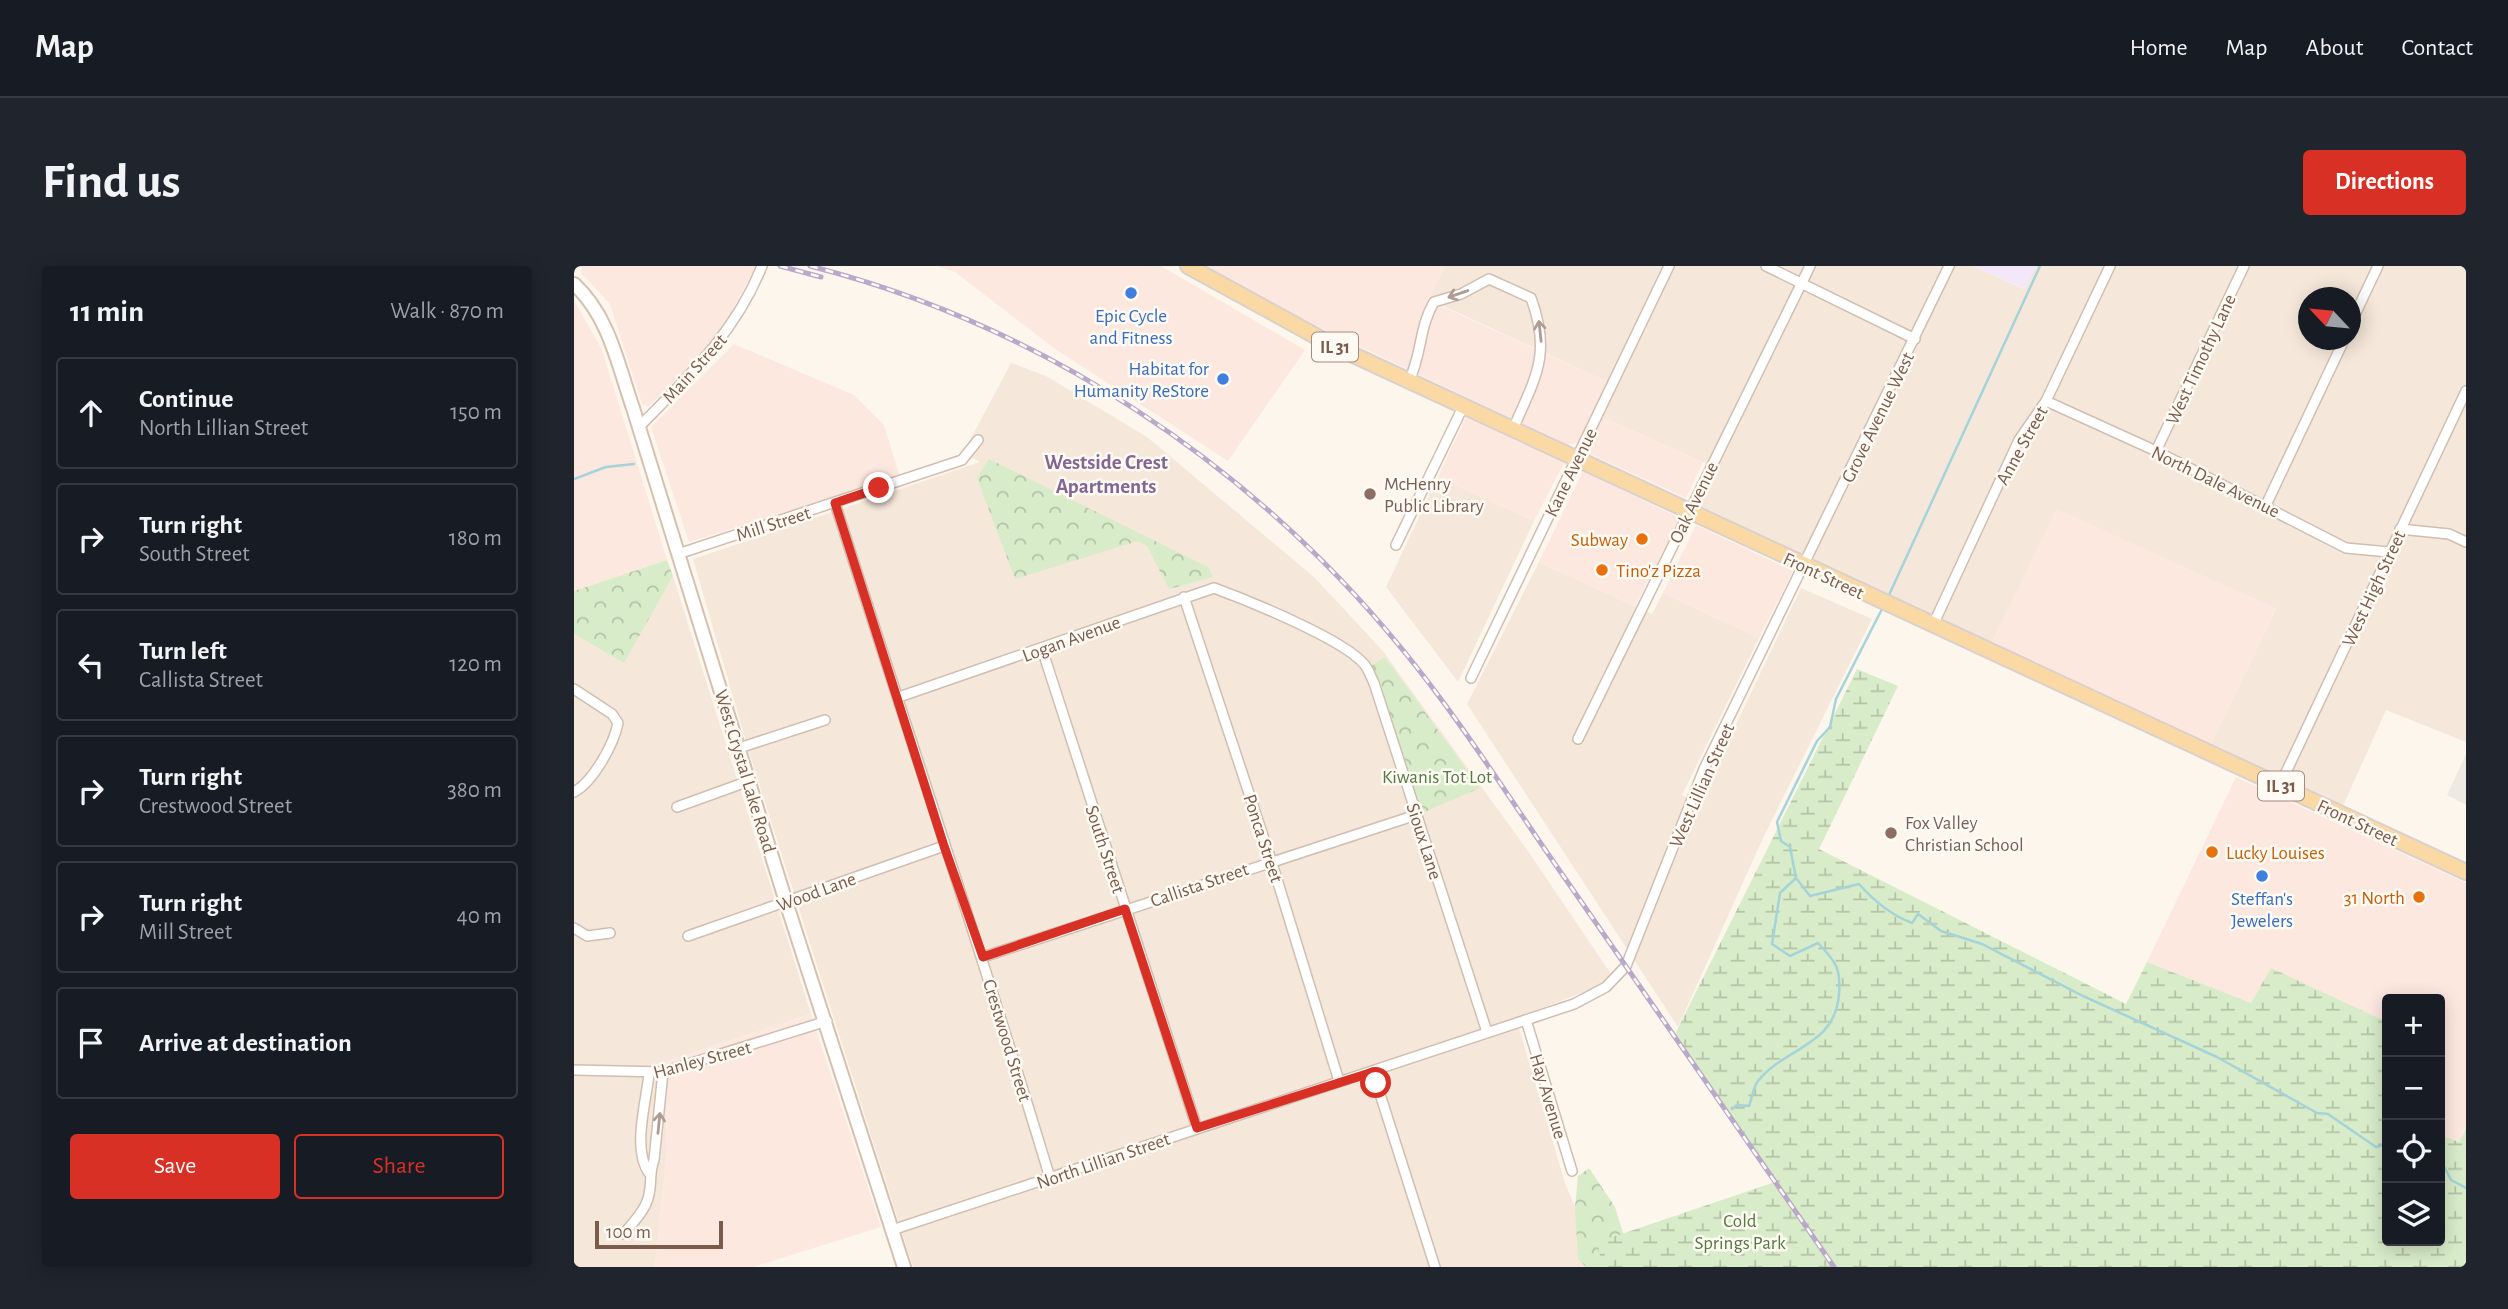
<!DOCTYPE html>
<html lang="en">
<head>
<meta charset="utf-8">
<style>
  :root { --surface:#171b24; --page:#20242c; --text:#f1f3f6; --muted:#9ea1a6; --line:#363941; --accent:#d93025 }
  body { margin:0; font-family:"Alegreya Sans",sans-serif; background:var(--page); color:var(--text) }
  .controls { position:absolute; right:21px; bottom:21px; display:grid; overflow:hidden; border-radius:7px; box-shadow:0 4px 18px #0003 }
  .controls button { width:63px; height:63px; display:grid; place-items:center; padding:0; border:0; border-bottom:2px solid var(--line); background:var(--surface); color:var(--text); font:35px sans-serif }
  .compass { position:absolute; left:1724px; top:21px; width:63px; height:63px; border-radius:50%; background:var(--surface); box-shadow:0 4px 18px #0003; rotate:296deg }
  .scale { position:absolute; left:21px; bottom:18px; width:128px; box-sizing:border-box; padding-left:7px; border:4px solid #7a5c4d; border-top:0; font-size:19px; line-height:24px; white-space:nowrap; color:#7a5c4d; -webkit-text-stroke:5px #fffaf3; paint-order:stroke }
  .stop { position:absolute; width:21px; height:21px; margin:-16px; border:5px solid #d93025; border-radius:50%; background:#fff }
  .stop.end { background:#d93025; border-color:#fff; box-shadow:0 2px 7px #0008 }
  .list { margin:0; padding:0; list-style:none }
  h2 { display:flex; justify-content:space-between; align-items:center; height:91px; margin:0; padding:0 28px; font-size:30px }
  h2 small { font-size:23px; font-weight:400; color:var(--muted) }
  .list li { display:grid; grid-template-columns:46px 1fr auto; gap:21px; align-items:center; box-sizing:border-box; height:112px; margin:0 14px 14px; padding:0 14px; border:2px solid var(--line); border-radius:7px }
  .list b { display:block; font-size:26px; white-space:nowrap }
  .list p { margin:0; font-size:23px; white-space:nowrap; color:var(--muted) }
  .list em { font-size:23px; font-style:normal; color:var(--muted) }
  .actions { display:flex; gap:14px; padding:21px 28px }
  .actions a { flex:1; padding:16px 0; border:2px solid var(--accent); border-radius:7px; text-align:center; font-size:24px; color:var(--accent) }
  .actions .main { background:var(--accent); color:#fff }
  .icon { flex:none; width:38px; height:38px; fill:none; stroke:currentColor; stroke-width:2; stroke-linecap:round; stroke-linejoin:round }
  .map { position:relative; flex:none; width:1892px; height:1001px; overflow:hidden; border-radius:7px }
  header { display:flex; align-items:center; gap:42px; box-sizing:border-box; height:98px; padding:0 35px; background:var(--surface); border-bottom:2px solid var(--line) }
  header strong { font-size:33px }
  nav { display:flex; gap:38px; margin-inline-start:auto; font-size:24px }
  .intro { display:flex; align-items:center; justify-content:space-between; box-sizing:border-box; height:168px; padding:0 42px }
  h1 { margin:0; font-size:49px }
  .button { padding:18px 32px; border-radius:7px; background:var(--accent); color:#fff; font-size:24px; font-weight:700 }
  main { display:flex; gap:42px; padding:0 42px }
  aside { flex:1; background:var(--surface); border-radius:7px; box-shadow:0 4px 18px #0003 }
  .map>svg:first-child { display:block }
  .residential { fill:#f5e8da; fill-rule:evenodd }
  .commercial { fill:#fde8e0 }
  .industrial { fill:#efe9e4 }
  .education { fill:#f3e8fa }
  .forest { fill:url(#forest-crowns) }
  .wetland { fill:url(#wetland-marsh) }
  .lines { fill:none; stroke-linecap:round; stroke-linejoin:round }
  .stream { stroke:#a5d3da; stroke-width:2.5 }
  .street-casing { stroke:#d1beb0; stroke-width:12 }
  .secondary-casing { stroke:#d6c0b0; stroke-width:16 }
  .primary-casing { stroke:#dad1cd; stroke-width:18 }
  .street { stroke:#fff; stroke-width:9 }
  .secondary { stroke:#fff; stroke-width:12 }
  .primary { stroke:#fbd9a5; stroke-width:14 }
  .rail-casing { stroke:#b9a8c9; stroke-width:5 }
  .rail { stroke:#fffaf3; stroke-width:2.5; stroke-dasharray:8; stroke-linecap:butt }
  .oneway { stroke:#af9d94 }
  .route { stroke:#d93025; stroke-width:9 }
  .shop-dot { fill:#3f7fe0; stroke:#fffaf3; stroke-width:2.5 }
  .education-dot { fill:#8d6e63; stroke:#fffaf3; stroke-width:2.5 }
  .food-dot { fill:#e8710a; stroke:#fffaf3; stroke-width:2.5 }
  .labels { text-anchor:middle; stroke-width:5; stroke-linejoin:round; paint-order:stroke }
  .shield { fill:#fffaf3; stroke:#a28b7f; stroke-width:2 }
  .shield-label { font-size:18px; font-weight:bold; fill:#7a5c4d }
  .shop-label { font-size:19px; fill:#366cbe; stroke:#fffaf3 }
  .street-label { font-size:19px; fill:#7a5c4d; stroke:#fffaf3 }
  .education-label { font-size:19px; fill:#785e54; stroke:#fffaf3; text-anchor:start }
  .food-label { font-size:19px; fill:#c56008; stroke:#fffaf3; text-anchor:end }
  .park-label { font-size:19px; fill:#537a41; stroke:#fffaf3 }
  .neighbourhood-label { font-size:21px; font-weight:bold; fill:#846695; stroke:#fffaf3 }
</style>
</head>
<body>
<header>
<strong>Map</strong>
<nav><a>Home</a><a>Map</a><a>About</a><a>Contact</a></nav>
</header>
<div class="intro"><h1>Find us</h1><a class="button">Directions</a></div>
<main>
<aside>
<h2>11 min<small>Walk · 870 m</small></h2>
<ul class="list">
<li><svg class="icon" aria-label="ahead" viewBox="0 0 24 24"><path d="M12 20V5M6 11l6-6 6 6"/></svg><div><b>Continue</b><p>North Lillian Street</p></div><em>150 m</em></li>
<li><svg class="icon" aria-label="right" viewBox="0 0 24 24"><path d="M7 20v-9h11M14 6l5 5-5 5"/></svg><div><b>Turn right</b><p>South Street</p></div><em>180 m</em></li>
<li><svg class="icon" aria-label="left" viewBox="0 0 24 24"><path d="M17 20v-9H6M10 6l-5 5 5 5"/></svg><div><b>Turn left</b><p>Callista Street</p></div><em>120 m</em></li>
<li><svg class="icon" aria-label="right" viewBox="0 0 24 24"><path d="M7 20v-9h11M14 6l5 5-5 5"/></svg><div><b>Turn right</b><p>Crestwood Street</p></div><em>380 m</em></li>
<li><svg class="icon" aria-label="right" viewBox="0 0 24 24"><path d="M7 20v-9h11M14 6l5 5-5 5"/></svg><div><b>Turn right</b><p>Mill Street</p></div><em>40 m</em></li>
<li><svg class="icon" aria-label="arrive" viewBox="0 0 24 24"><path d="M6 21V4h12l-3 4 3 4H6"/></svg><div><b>Arrive at destination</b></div></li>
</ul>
<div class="actions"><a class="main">Save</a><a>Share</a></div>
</aside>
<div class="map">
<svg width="1892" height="1001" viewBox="0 0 1892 1001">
  <defs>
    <pattern id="forest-crowns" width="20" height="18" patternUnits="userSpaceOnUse" patternTransform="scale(1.75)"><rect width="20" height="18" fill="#d8ecc9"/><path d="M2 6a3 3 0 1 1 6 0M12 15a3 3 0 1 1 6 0" fill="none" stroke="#b4c2a5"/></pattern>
    <pattern id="wetland-marsh" width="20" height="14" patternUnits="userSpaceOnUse" patternTransform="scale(1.75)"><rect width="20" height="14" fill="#d8ecc9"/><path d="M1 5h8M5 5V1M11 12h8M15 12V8" fill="none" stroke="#b4c2a5"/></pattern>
  </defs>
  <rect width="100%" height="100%" fill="#fdf6ec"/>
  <g class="residential">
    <path d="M 871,0 L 1088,0 L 1034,116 L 854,33 Z"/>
    <path d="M 1100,0 L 1399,0 L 1450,23 L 1462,0 L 1892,0 L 1892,476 L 1812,444 L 1769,540 L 1636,480 L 1702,343 L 1483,244 L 1417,378 L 1128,243 L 1127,230 L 1140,201 L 1028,151 ZM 1734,32 L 1776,32 L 1776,74 L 1734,74 Z"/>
    <path d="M 437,97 L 472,110 L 573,171 L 740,311 L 808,384 L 954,585 L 1037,708 L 1028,719 L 942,752 L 991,917 L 1026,1001 L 339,1001 L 175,486 L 119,293 L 406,196 L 389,187 Z"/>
    <path d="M 864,211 L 960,255 L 884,416 L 812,321 Z"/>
    <path d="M 965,296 L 1078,348 L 1089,327 L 1185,372 L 1108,529 L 1124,538 L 1227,322 L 1298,353 L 1189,572 L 1104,761 L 893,438 Z"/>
    <path d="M 99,310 L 237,748 L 91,796 L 93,885 L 81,1001 L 0,1001 L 0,368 L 50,396 Z"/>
  </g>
  <g class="commercial">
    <path d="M 7,0 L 182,0 L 143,73 L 74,141 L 68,138 L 36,38 L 8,8 Z"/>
    <path d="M 363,0 L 587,0 L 731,84 L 654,195 L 481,83 L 381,6 Z"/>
    <path d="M 634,0 L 871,0 L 854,34 L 1034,116 L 1005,176 L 994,179 L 696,38 Z"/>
    <path d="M 0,34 L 28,84 L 93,294 L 0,325 Z"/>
    <path d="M 160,78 L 280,129 L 310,159 L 326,211 L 115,276 L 77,161 Z"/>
    <path d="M 892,151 L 990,197 L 960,255 L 864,211 Z"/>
    <path d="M 1028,151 L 1129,196 L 1112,232 L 1016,188 L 1017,175 Z"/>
    <path d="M 1009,205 L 1106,252 L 1061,340 L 965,296 Z"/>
    <path d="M 1483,243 L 1702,343 L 1637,478 L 1418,376 Z"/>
    <path d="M 1122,259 L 1219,305 L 1185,372 L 1089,327 Z"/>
    <path d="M 1662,511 L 1892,617 L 1892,863 L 1885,876 L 1866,869 L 1866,733 L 1813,733 L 1813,756 L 1697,703 L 1677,737 L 1573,696 Z"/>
    <path d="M 237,748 L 307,961 L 179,1001 L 81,1001 L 93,885 L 91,796 Z"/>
  </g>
  <path class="industrial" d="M 1892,488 L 1892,539 L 1873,529 Z"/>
  <path class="education" d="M 1399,0 L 1462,0 L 1451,23 Z"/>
  <g class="forest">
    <path d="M 415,193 L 634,301 L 639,311 L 595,323 L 573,280 L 564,275 L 441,313 L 403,212 Z"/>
    <path d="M 93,294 L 99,310 L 50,397 L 0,368 L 0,325 Z"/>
    <path d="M 811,391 L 906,522 L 846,548 L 797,400 Z"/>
    <path d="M 1015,902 L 1041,941 L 1049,967 L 1237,1001 L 1012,1001 L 1004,993 L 1001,942 L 1004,910 Z"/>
  </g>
  <path class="wetland" d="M 1283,403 L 1324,420 L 1245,583 L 1552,738 L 1573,696 L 1677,737 L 1697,702 L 1813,756 L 1813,975 L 1866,975 L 1866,869 L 1885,876 L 1892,863 L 1892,1001 L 1031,1001 L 1021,977 L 1201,916 L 1100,770 Z"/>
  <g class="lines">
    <g class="stream">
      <path d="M 0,213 L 32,201 L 60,198"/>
      <path d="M 1315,329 L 1466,0"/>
      <path d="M 1222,612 L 1236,630 L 1285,618 C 1300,635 1317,649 1338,657 L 1344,648 L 1367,665 L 1408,678 L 1509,730 L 1643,791 L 1743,847 L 1754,848 L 1802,881 L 1813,878"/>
      <path d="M 1158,843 L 1163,839 L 1175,840 C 1178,833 1179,821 1184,815 C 1212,780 1261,781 1265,728 C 1267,702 1262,696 1244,677 L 1216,690 L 1198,678 L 1206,627 L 1222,612 L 1216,581 L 1207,575 L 1203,556 L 1243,475 L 1256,461 L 1262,433 L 1308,343"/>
      <path d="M 1866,903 L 1871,902 L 1877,914 L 1892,922"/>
    </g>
    <defs>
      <g id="street">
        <path d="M 1192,0 L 1341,73"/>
        <path d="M 1776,59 L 1804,0"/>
        <path d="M 835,115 C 848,88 845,61 860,36 L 887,28 L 915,13 L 957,32 C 978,89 961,112 939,163"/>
        <path d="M 1472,135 L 1582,185 L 1772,282 L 1815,286"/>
        <path d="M 65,161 C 114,111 162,66 188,0"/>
        <path d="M 1582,185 L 1670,0"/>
        <path d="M 261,237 C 332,462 408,686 476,912"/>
        <path d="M 1692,239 L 1770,74"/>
        <path d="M 1826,263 L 1875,268 L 1892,276"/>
        <path d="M 822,279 L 889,141"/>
        <path d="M 104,288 L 388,194 L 404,174"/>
        <path d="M 610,331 L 697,594 L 765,815"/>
        <path d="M 1359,359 L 1445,174 L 1472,135 L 1536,0"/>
        <path d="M 468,383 L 623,862"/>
        <path d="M 897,412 L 1095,0"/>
        <path d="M 0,423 L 38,448 L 44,457 C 40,478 19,516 0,526"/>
        <path d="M 325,431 L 640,322 C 673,334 769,373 790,398 C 794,402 797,411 800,417 L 913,766"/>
        <path d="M 1004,473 L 1236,0"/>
        <path d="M 165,482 L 251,454"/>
        <path d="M 1706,519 L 1892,125"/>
        <path d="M 103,541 L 175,515"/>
        <path d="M 0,662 L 13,670 L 36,667"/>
        <path d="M 114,670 L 370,580"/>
        <path d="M 409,691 L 842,549"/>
        <path d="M 952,754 L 998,905"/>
        <path d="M 0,804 L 89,806 L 253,755"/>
        <path d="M 799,806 L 861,1001"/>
        <path d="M 75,907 C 58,883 72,837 75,808"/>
        <path d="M 318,964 L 1000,738 L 1032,721 L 1052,700 L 1130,503 L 1375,0"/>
        <path d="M 50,968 C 59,956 73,943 75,928 C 78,915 75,907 80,894 L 89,806"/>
      </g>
      <path id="secondary" d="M 0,18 C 35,50 44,99 59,142 L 212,636 L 330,1001"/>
      <path id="primary" d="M 614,0 L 758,79 L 1892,606"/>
    </defs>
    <use href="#street" class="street-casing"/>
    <use href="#secondary" class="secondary-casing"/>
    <use href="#primary" class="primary-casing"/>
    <use href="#street" class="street"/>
    <use href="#secondary" class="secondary"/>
    <use href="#primary" class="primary"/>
    <defs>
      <g id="rail">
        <path d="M 206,0 L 247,11"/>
        <path d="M 236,0 C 468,59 677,198 828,383 C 889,457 940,540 995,618 C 1083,745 1171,873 1260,1001"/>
      </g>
    </defs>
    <use href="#rail" class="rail-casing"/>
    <use href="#rail" class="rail"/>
  </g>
  <defs><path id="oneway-shaft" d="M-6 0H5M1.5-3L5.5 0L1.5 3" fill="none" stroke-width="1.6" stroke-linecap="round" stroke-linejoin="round" transform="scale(1.75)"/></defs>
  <g class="oneway">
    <use href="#oneway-shaft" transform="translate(884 28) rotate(161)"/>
    <use href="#oneway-shaft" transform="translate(966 65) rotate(-96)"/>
    <use href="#oneway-shaft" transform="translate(85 857) rotate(-84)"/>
  </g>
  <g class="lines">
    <path class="route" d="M 305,222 L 261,237 L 370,580 L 409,691 L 551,643 L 623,862 L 799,806 L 802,817"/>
  </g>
  <g class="shop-dot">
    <circle cx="557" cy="27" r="7"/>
    <circle cx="649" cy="113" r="7"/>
    <circle cx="1688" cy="610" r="7"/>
  </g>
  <g class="education-dot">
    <circle cx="796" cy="228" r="7"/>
    <circle cx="1317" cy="567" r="7"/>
  </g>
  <g class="food-dot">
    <circle cx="1068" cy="273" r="7"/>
    <circle cx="1028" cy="304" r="7"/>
    <circle cx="1638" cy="586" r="7"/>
    <circle cx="1845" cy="631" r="7"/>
  </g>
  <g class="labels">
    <g class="shield">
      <rect x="738" y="66.5" width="46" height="29" rx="5"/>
      <rect x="1684" y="505.5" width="46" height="29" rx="5"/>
    </g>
    <g class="shield-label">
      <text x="761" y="87">IL 31</text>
      <text x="1707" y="526">IL 31</text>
    </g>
    <g class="shop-label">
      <text x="557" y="56">Epic Cycle<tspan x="557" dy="22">and Fitness</tspan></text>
      <text x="635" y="109" text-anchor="end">Habitat for<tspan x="635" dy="22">Humanity ReStore</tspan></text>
      <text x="1688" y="639">Steffan's<tspan x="1688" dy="22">Jewelers</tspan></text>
    </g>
    <g class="street-label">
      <text transform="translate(1626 93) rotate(-65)" y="7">West Timothy Lane</text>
      <text transform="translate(120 102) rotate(-48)" y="7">Main Street</text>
      <text transform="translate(1303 151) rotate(-64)" y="7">Grove Avenue West</text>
      <text transform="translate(1447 179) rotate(-61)" y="7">Anne Street</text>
      <text transform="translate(996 206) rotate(-64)" y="7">Kane Avenue</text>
      <text transform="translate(1642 215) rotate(26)" y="7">North Dale Avenue</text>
      <text transform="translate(1119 236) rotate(-64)" y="7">Oak Avenue</text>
      <text transform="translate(199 257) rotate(-18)" y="7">Mill Street</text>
      <text transform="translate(1250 309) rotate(25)" y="7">Front Street</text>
      <text transform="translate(1799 322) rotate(-65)" y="7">West High Street</text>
      <text transform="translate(497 372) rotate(-20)" y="7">Logan Avenue</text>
      <text transform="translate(172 505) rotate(73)" y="7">West Crystal Lake Road</text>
      <text transform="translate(1127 519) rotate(-66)" y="7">West Lillian Street</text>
      <text transform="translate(1784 556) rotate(25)" y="7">Front Street</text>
      <text transform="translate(690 572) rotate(72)" y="7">Ponca Street</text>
      <text transform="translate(851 575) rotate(72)" y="7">Sioux Lane</text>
      <text transform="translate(532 583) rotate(72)" y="7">South Street</text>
      <text transform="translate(625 618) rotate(-19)" y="7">Callista Street</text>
      <text transform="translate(242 625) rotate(-20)" y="7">Wood Lane</text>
      <text transform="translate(434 774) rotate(73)" y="7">Crestwood Street</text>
      <text transform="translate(128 793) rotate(-15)" y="7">Hanley Street</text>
      <text transform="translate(975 830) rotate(73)" y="7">Hay Avenue</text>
      <text transform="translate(529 894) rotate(-19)" y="7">North Lillian Street</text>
    </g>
    <g class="education-label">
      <text x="810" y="224">McHenry<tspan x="810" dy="22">Public Library</tspan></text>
      <text x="1331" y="563">Fox Valley<tspan x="1331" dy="22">Christian School</tspan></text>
    </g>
    <g class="food-label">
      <text x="1054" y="280">Subway</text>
      <text x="1042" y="311" text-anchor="start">Tino'z Pizza</text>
      <text x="1652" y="593" text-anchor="start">Lucky Louises</text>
      <text x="1831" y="638">31 North</text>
    </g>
    <g class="park-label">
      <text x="863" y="517">Kiwanis Tot Lot</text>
      <text x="1166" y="961">Cold<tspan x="1166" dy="22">Springs Park</tspan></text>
    </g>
    <g class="neighbourhood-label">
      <text x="532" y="203">Westside Crest<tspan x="532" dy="24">Apartments</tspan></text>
    </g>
  </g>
</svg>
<div class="controls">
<button>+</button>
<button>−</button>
<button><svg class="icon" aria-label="locate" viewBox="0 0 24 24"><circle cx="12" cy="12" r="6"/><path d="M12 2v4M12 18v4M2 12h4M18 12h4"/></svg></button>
<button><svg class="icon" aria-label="layers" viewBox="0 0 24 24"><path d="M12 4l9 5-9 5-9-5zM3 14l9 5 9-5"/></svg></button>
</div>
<svg class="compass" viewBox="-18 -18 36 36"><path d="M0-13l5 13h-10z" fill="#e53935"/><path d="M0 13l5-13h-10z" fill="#9ea1a6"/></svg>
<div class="scale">100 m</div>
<div class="stop" style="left:802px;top:817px"></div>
<div class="stop end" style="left:305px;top:222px"></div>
</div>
</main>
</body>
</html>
